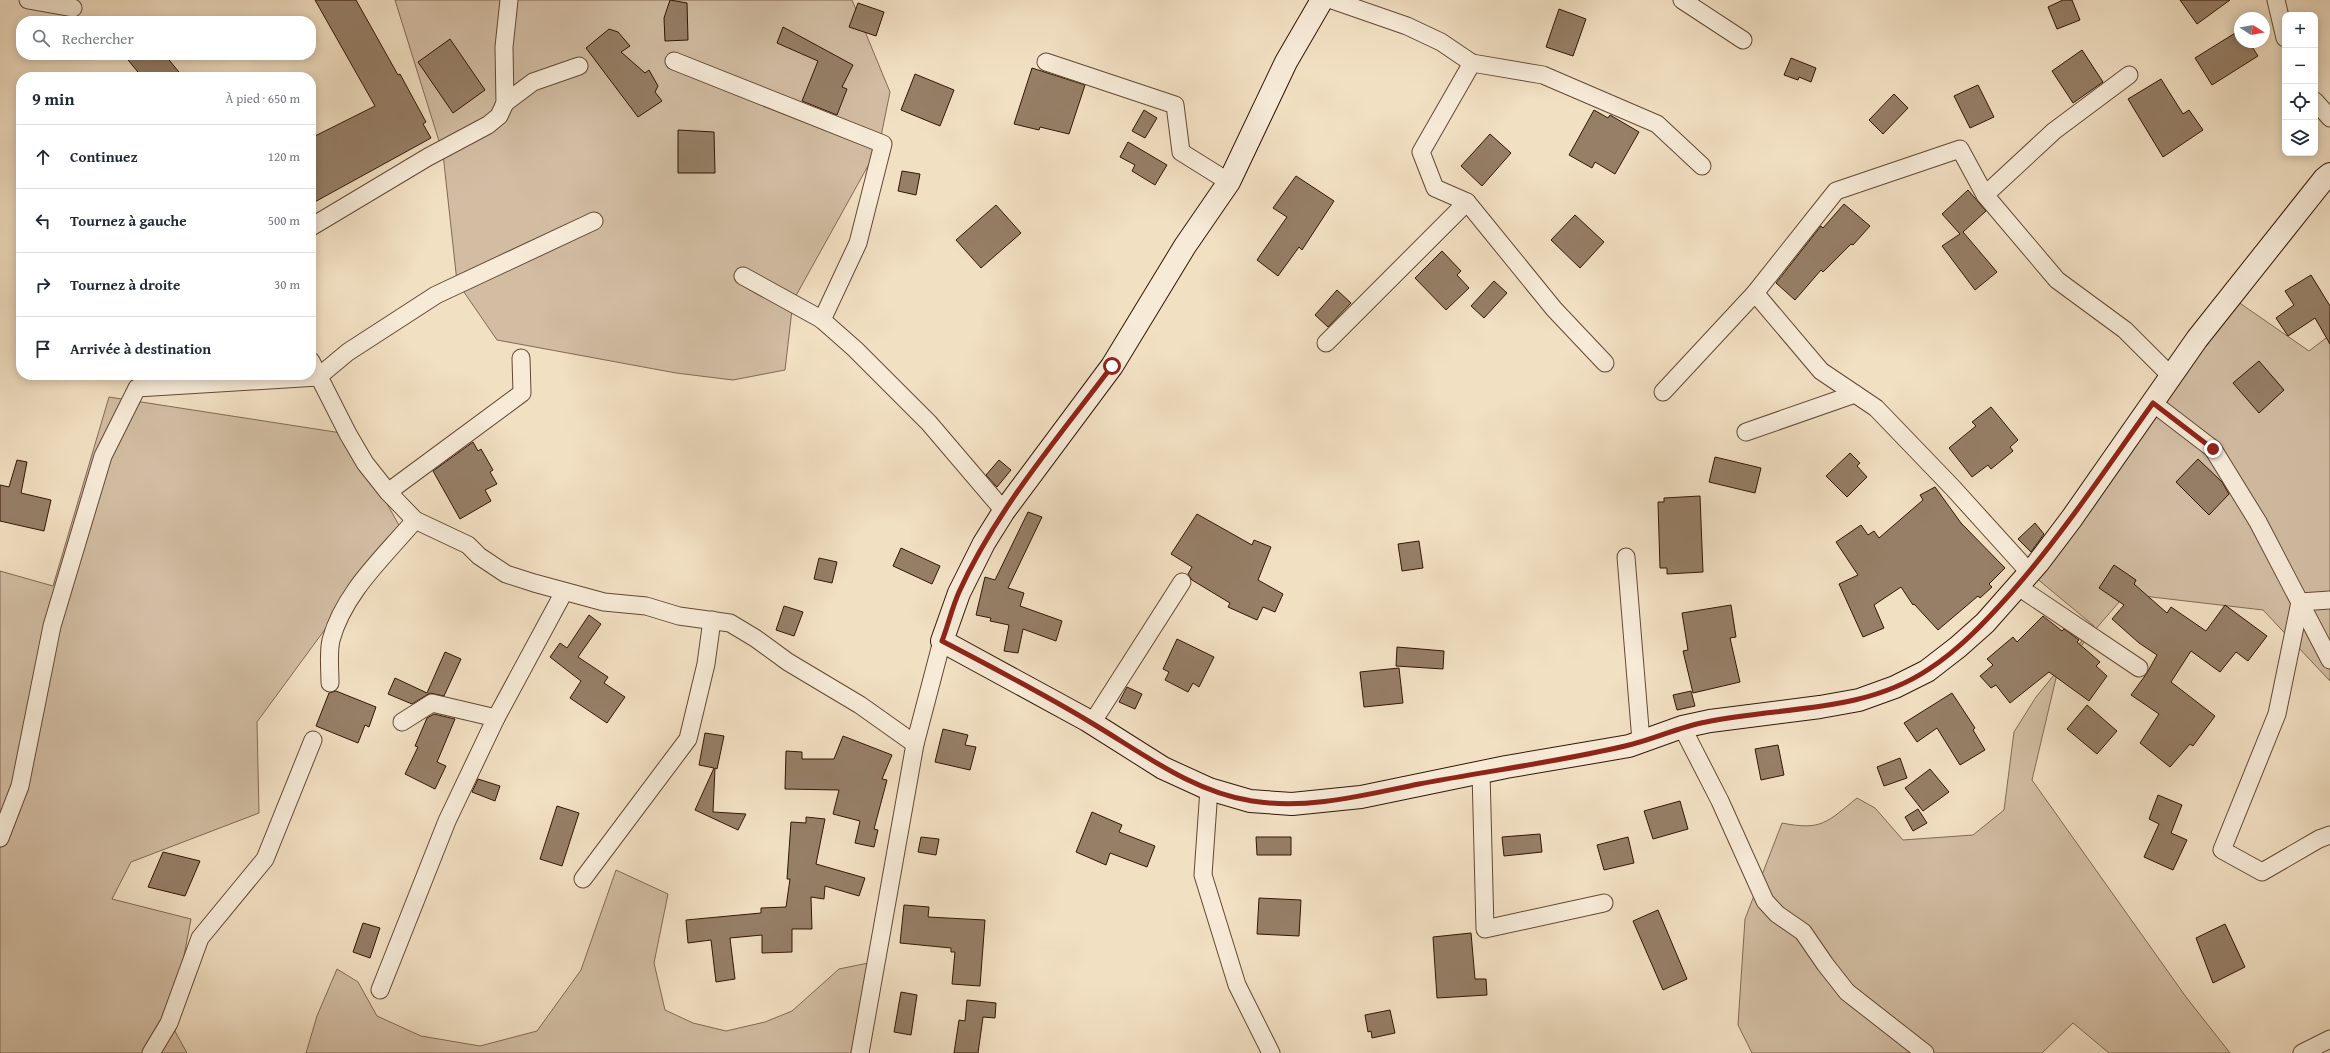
<!DOCTYPE html>
<html lang="fr">
<head>
<meta charset="utf-8">
<style>
  :root { --surface:#fff; --page:#f6f6f7; --text:#1f2937; --muted:#747a83; --line:#e0e1e3 }
  body { margin:0; font-family:"Gentium Book Plus",serif; background:var(--page); color:var(--text) }
  .controls { position:absolute; right:12px; top:12px; display:grid; overflow:hidden; border-radius:8px; box-shadow:0 2px 10px #0003 }
  .controls button { width:36px; height:36px; display:grid; place-items:center; padding:0; border:0; border-bottom:1px solid var(--line); background:var(--surface); color:var(--text); font:20px sans-serif }
  .compass { position:absolute; left:2234px; top:12px; width:36px; height:36px; border-radius:50%; background:var(--surface); box-shadow:0 2px 10px #0003; rotate:101deg }
  .stop { position:absolute; width:12px; height:12px; margin:-9px; border:3px solid #8f2418; border-radius:50%; background:#fff }
  .stop.end { background:#8f2418; border-color:#fff; box-shadow:0 1px 4px #0008 }
  .list { margin:0; padding:0; list-style:none }
  h2 { display:flex; justify-content:space-between; align-items:center; height:52px; margin:0; padding:0 16px; font-size:17px }
  h2 small { font-size:13px; font-weight:400; color:var(--muted) }
  .list li { display:grid; grid-template-columns:26px 1fr auto; gap:12px; align-items:center; box-sizing:border-box; height:64px; padding:0 16px; border-top:1px solid var(--line) }
  .list b { display:block; font-size:15px; white-space:nowrap }
  .list em { font-size:13px; font-style:normal; color:var(--muted) }
  .icon { flex:none; width:22px; height:22px; fill:none; stroke:currentColor; stroke-width:2; stroke-linecap:round; stroke-linejoin:round }
  .map { position:relative; flex:none; width:2330px; height:1053px; overflow:hidden }
  .search { position:absolute; background:var(--surface); box-shadow:0 2px 10px #0003; left:16px; top:16px; width:300px; height:44px; display:flex; align-items:center; gap:10px; box-sizing:border-box; padding:0 14px; border-radius:16px; color:var(--muted); font-size:15px }
  .panel { position:absolute; background:var(--surface); box-shadow:0 2px 10px #0003; left:16px; top:72px; width:300px; height:308px; border-radius:16px }
  .map>svg:first-child { display:block }
  .green { fill:#d2bda3; stroke:#826954 }
  .building { fill:#967f67; stroke:#331504 }
  .lines { fill:none; stroke-linecap:round; stroke-linejoin:round }
  .street-casing { stroke:#634834; stroke-width:19 }
  .secondary-casing { stroke:#331504; stroke-width:24 }
  .street { stroke:#f7ebd8; stroke-width:17 }
  .secondary { stroke:#f7ebd8; stroke-width:22 }
  .route { stroke:#8f2418; stroke-width:5 }
</style>
</head>
<body>
<div class="map">
<svg width="2330" height="1053" viewBox="0 0 2330 1053">
  <rect width="100%" height="100%" fill="#f2e0c3"/>
  <filter id="stains"><feTurbulence type="fractalNoise" baseFrequency=".005" numOctaves="4"/><feColorMatrix values="0 0 0 0 .2 0 0 0 0 .09 0 0 0 0 .02 0 0 0 .5 -.17"/></filter>
  <radialGradient id="worn" r=".72"><stop offset=".6" stop-color="#630" stop-opacity="0"/><stop offset="1" stop-color="#630" stop-opacity=".3"/></radialGradient>
  <g class="green">
    <path d="M 395,0 L 852,0 L 890,92 L 879,146 L 793,301 L 785,370 L 733,380 L 676,373 L 497,340 L 457,282 L 443,154 Z"/>
    <path d="M 2231,297 L 2309,351 L 2330,335 L 2330,681 L 2263,610 L 2126,594 L 2057,674 L 2032,780 L 2186,997 L 2230,1053 L 2109,1053 L 2073,1023 L 2042,1053 L 1752,1053 L 1738,1025 L 1745,919 L 1782,823 C 1822,831 1827,822 1857,798 L 1875,808 L 1903,840 L 1973,835 L 2004,810 L 2014,732 L 2036,697 L 2094,626 L 2029,572 Z"/>
    <path d="M 109,397 L 348,434 L 400,527 L 257,722 L 259,813 L 131,862 L 112,899 L 191,919 L 171,1024 L 187,1053 L 0,1053 L 0,571 L 53,586 Z"/>
    <path d="M 616,870 L 668,894 L 654,963 L 665,1010 L 693,1023 L 726,1031 L 765,1022 L 792,1011 L 839,969 L 878,961 L 860,1053 L 306,1053 L 317,1016 L 337,969 L 358,982 L 377,1016 L 421,1036 L 480,1046 L 537,1031 L 581,970 Z"/>
  </g>
  <g class="building">
    <path d="M 315,0 L 356,0 L 398,75 L 400,74 L 426,122 L 423,124 L 431,138 L 311,204 L 311,138 L 375,106 Z"/>
    <path d="M 670,0 L 687,3 L 688,40 L 665,41 L 664,18 Z"/>
    <path d="M 2063,0 L 2072,0 L 2080,20 L 2057,29 L 2048,7 Z"/>
    <path d="M 2180,0 L 2230,0 L 2197,24 Z"/>
    <path d="M 858,3 L 884,12 L 876,36 L 849,27 Z"/>
    <path d="M 1559,9 L 1586,19 L 1573,56 L 1546,47 Z"/>
    <path d="M 783,27 L 853,65 L 842,87 L 847,89 L 837,115 L 802,101 L 818,61 L 777,43 Z"/>
    <path d="M 609,29 L 618,32 L 630,46 L 621,52 L 645,73 L 649,70 L 658,86 L 655,92 L 662,101 L 638,117 L 586,48 Z"/>
    <path d="M 2240,30 L 2240,42 L 2249,42 L 2258,56 L 2212,85 L 2195,58 Z"/>
    <path d="M 450,39 L 485,90 L 453,113 L 418,62 Z"/>
    <path d="M 2082,50 L 2103,82 L 2073,103 L 2052,71 Z"/>
    <path d="M 124,55 L 165,55 L 183,77 L 142,77 Z"/>
    <path d="M 1791,58 L 1816,68 L 1811,82 L 1799,77 L 1798,80 L 1784,75 Z"/>
    <path d="M 1032,68 L 1085,85 L 1069,134 L 1040,127 L 1039,130 L 1014,124 Z"/>
    <path d="M 915,74 L 954,90 L 940,126 L 901,110 Z"/>
    <path d="M 2161,79 L 2183,114 L 2189,110 L 2203,130 L 2163,157 L 2128,99 Z"/>
    <path d="M 1978,85 L 1994,117 L 1970,128 L 1954,96 Z"/>
    <path d="M 1894,94 L 1908,108 L 1883,134 L 1869,120 Z"/>
    <path d="M 1144,110 L 1157,118 L 1145,138 L 1132,131 Z"/>
    <path d="M 1594,110 L 1608,118 L 1610,115 L 1639,132 L 1615,174 L 1595,162 L 1592,168 L 1569,155 Z"/>
    <path d="M 678,130 L 714,132 L 715,173 L 678,173 Z"/>
    <path d="M 1490,134 L 1511,153 L 1482,186 L 1461,166 Z"/>
    <path d="M 1128,142 L 1167,165 L 1155,185 L 1132,171 L 1135,165 L 1120,157 Z"/>
    <path d="M 902,171 L 920,174 L 916,195 L 898,191 Z"/>
    <path d="M 1296,176 L 1334,201 L 1302,250 L 1299,247 L 1278,276 L 1257,260 L 1287,217 L 1273,208 Z"/>
    <path d="M 1968,190 L 1986,211 L 1963,232 L 1997,272 L 1975,290 L 1942,246 L 1960,234 L 1942,214 Z"/>
    <path d="M 1844,204 L 1870,226 L 1853,245 L 1851,244 L 1823,272 L 1821,270 L 1795,300 L 1776,283 L 1821,226 L 1823,228 Z"/>
    <path d="M 996,205 L 1021,233 L 981,268 L 956,240 Z"/>
    <path d="M 1575,215 L 1604,242 L 1580,268 L 1551,240 Z"/>
    <path d="M 1442,251 L 1461,271 L 1457,275 L 1469,288 L 1446,310 L 1415,278 Z"/>
    <path d="M 2311,275 L 2330,306 L 2330,344 L 2315,318 L 2288,336 L 2276,318 L 2294,305 L 2285,291 Z"/>
    <path d="M 1494,281 L 1507,293 L 1484,318 L 1471,306 Z"/>
    <path d="M 1337,290 L 1351,303 L 1328,327 L 1315,315 Z"/>
    <path d="M 2259,361 L 2284,390 L 2259,413 L 2233,383 Z"/>
    <path d="M 1991,407 L 2018,440 L 2010,447 L 2013,451 L 1991,469 L 1988,465 L 1972,477 L 1949,448 L 1976,426 L 1972,422 Z"/>
    <path d="M 473,442 L 478,451 L 481,449 L 493,470 L 490,472 L 497,484 L 485,490 L 491,501 L 460,519 L 433,471 Z"/>
    <path d="M 1850,453 L 1860,463 L 1857,466 L 1867,477 L 1847,497 L 1826,476 Z"/>
    <path d="M 1715,457 L 1761,468 L 1755,493 L 1709,482 Z"/>
    <path d="M 2198,459 L 2222,482 L 2229,494 L 2209,515 L 2176,482 Z"/>
    <path d="M 17,460 L 27,462 L 21,493 L 51,500 L 44,531 L 0,521 L 0,485 L 9,487 Z"/>
    <path d="M 999,460 L 1011,470 L 997,487 L 986,475 Z"/>
    <path d="M 1935,487 L 1961,523 L 2005,568 L 1989,584 L 1992,587 L 1980,598 L 1978,596 L 1938,630 L 1914,604 L 1913,605 L 1901,587 L 1874,605 L 1884,628 L 1863,637 L 1839,584 L 1858,575 L 1836,542 L 1861,525 L 1868,535 L 1874,531 L 1879,538 L 1923,500 L 1920,495 Z"/>
    <path d="M 1700,496 L 1703,572 L 1667,574 L 1667,568 L 1660,568 L 1658,502 L 1664,502 L 1664,498 Z"/>
    <path d="M 1028,512 L 1042,517 L 1008,588 L 1024,593 L 1020,606 L 1062,621 L 1056,641 L 1023,629 L 1018,653 L 1004,651 L 1009,625 L 990,621 L 991,618 L 976,615 L 985,577 L 995,580 Z"/>
    <path d="M 1197,514 L 1252,545 L 1254,540 L 1271,547 L 1258,580 L 1283,594 L 1275,612 L 1263,607 L 1257,620 L 1228,607 L 1230,603 L 1192,580 L 1188,574 L 1192,567 L 1171,554 Z"/>
    <path d="M 2035,523 L 2044,534 L 2031,552 L 2018,539 Z"/>
    <path d="M 1419,541 L 1423,568 L 1402,571 L 1398,544 Z"/>
    <path d="M 901,548 L 940,566 L 932,584 L 893,566 Z"/>
    <path d="M 819,558 L 837,562 L 832,583 L 814,579 Z"/>
    <path d="M 2114,565 L 2136,580 L 2134,584 L 2167,613 L 2171,607 L 2206,631 L 2225,605 L 2267,636 L 2248,661 L 2236,652 L 2220,672 L 2191,651 L 2171,682 L 2215,716 L 2193,746 L 2190,744 L 2170,767 L 2140,743 L 2159,714 L 2131,695 L 2147,673 L 2157,655 L 2139,643 L 2112,619 L 2124,605 L 2099,588 Z"/>
    <path d="M 1731,605 L 1736,637 L 1730,638 L 1740,682 L 1693,693 L 1683,651 L 1688,650 L 1682,613 Z"/>
    <path d="M 784,606 L 803,612 L 794,636 L 776,630 Z"/>
    <path d="M 589,615 L 601,624 L 578,657 L 608,677 L 604,683 L 625,697 L 607,723 L 570,698 L 581,681 L 550,657 L 560,643 L 567,648 Z"/>
    <path d="M 2043,616 L 2062,631 L 2064,629 L 2079,640 L 2077,642 L 2100,662 L 2096,666 L 2107,676 L 2089,701 L 2049,672 L 2010,703 L 1996,685 L 1991,688 L 1980,676 L 1993,665 L 1987,659 L 2013,637 L 2017,642 Z"/>
    <path d="M 1177,639 L 1214,657 L 1199,687 L 1193,683 L 1188,692 L 1165,680 L 1169,672 L 1163,669 Z"/>
    <path d="M 1397,647 L 1444,651 L 1443,669 L 1396,666 Z"/>
    <path d="M 445,652 L 461,659 L 444,696 L 430,693 L 412,704 L 388,694 L 395,678 L 427,693 Z"/>
    <path d="M 1399,668 L 1403,703 L 1364,707 L 1360,672 Z"/>
    <path d="M 1127,687 L 1142,694 L 1135,709 L 1119,702 Z"/>
    <path d="M 336,691 L 376,707 L 369,727 L 365,725 L 358,743 L 316,726 L 329,693 Z"/>
    <path d="M 1691,691 L 1695,706 L 1677,710 L 1673,695 Z"/>
    <path d="M 1952,693 L 1975,728 L 1973,730 L 1985,750 L 1960,765 L 1937,728 L 1917,742 L 1904,723 Z"/>
    <path d="M 2087,705 L 2117,731 L 2097,754 L 2067,729 Z"/>
    <path d="M 434,714 L 455,719 L 437,762 L 446,766 L 435,789 L 405,774 L 418,747 L 415,746 L 427,718 Z"/>
    <path d="M 943,729 L 968,735 L 965,745 L 976,747 L 970,770 L 935,762 Z"/>
    <path d="M 705,733 L 724,736 L 717,769 L 715,768 L 713,812 L 746,814 L 738,830 L 695,810 L 714,768 L 699,765 Z"/>
    <path d="M 843,736 L 892,755 L 882,779 L 887,780 L 874,829 L 878,830 L 874,847 L 855,843 L 860,821 L 833,814 L 839,790 L 785,789 L 786,751 L 802,752 L 802,759 L 834,759 Z"/>
    <path d="M 1778,745 L 1784,775 L 1761,780 L 1755,749 Z"/>
    <path d="M 1900,758 L 1907,778 L 1884,786 L 1877,767 Z"/>
    <path d="M 1930,769 L 1949,792 L 1923,811 L 1905,788 Z"/>
    <path d="M 478,779 L 500,786 L 495,801 L 472,792 Z"/>
    <path d="M 2158,795 L 2182,805 L 2171,833 L 2187,840 L 2173,870 L 2144,857 L 2159,824 L 2149,819 Z"/>
    <path d="M 1680,801 L 1688,829 L 1653,839 L 1644,811 Z"/>
    <path d="M 557,806 L 579,813 L 562,866 L 540,859 Z"/>
    <path d="M 1918,809 L 1927,823 L 1913,831 L 1905,817 Z"/>
    <path d="M 1092,812 L 1122,825 L 1119,832 L 1155,846 L 1147,867 L 1110,853 L 1106,865 L 1076,852 Z"/>
    <path d="M 806,817 L 825,819 L 816,864 L 865,878 L 859,896 L 825,886 L 824,899 L 811,897 L 812,929 L 792,929 L 792,952 L 762,953 L 762,935 L 730,938 L 735,979 L 716,982 L 711,940 L 688,943 L 686,920 L 761,913 L 761,908 L 786,907 L 790,879 L 787,879 L 791,822 L 806,823 Z"/>
    <path d="M 1540,834 L 1542,852 L 1504,856 L 1502,837 Z"/>
    <path d="M 921,837 L 939,839 L 936,855 L 918,852 Z"/>
    <path d="M 1256,837 L 1291,837 L 1291,855 L 1257,855 Z"/>
    <path d="M 1628,837 L 1634,863 L 1604,870 L 1597,845 Z"/>
    <path d="M 163,852 L 200,861 L 185,896 L 148,887 Z"/>
    <path d="M 1259,898 L 1301,900 L 1299,936 L 1257,934 Z"/>
    <path d="M 904,905 L 929,907 L 928,917 L 985,920 L 980,986 L 952,984 L 955,952 L 951,952 L 951,948 L 900,943 Z"/>
    <path d="M 1658,910 L 1687,979 L 1663,990 L 1633,921 Z"/>
    <path d="M 363,923 L 380,928 L 370,958 L 353,952 Z"/>
    <path d="M 2225,924 L 2245,967 L 2213,983 L 2196,938 Z"/>
    <path d="M 1471,933 L 1475,979 L 1486,979 L 1487,995 L 1437,998 L 1433,937 Z"/>
    <path d="M 901,992 L 917,995 L 911,1035 L 894,1032 Z"/>
    <path d="M 967,1000 L 996,1003 L 995,1018 L 983,1017 L 978,1053 L 954,1053 L 959,1020 L 965,1021 Z"/>
    <path d="M 1390,1010 L 1395,1033 L 1372,1038 L 1371,1031 L 1368,1032 L 1365,1015 Z"/>
  </g>
  <g class="lines">
    <defs>
      <g id="street">
        <path d="M 28,0 L 73,8"/>
        <path d="M 1332,0 L 1407,26 L 1441,42 L 1472,63 L 1543,75 L 1657,124 L 1702,166"/>
        <path d="M 1682,0 L 1743,40"/>
        <path d="M 2276,0 L 2285,38"/>
        <path d="M 674,61 L 883,144 L 858,243 L 822,320"/>
        <path d="M 1046,62 L 1175,105 L 1181,152 L 1229,182"/>
        <path d="M 1472,63 L 1421,152 L 1435,188 L 1467,202 L 1554,309 L 1605,363"/>
        <path d="M 2129,75 L 2054,131 L 1985,195 L 2057,280 L 2125,330 L 2172,377"/>
        <path d="M 2315,101 L 2330,118"/>
        <path d="M 505,103 L 533,82 L 579,66"/>
        <path d="M 311,227 L 428,157 L 488,125 L 499,116 L 505,103 L 504,47 L 509,0"/>
        <path d="M 743,276 L 821,319 L 855,349 L 929,423 L 1004,511"/>
        <path d="M 1755,293 L 1821,371 L 1876,408 L 1953,488 L 2029,572"/>
        <path d="M 1326,343 L 1467,202"/>
        <path d="M 311,361 L 348,434 L 365,463 L 388,492 L 415,520 L 468,545 L 479,556 L 506,574 L 534,583 L 604,602 L 646,606 L 679,616 L 730,623 L 755,638 L 788,662 L 860,705 L 915,744"/>
        <path d="M 1663,392 L 1755,293 L 1836,191 L 1960,149 L 1985,195"/>
        <path d="M 2153,403 L 2213,449 L 2258,522 L 2330,660"/>
        <path d="M 1746,432 L 1855,394"/>
        <path d="M 388,492 L 522,393 L 521,358"/>
        <path d="M 1626,557 L 1641,741"/>
        <path d="M 2017,586 L 2139,668"/>
        <path d="M 2300,602 L 2277,714 L 2222,850 L 2262,872 L 2319,839 L 2330,835"/>
        <path d="M 2300,602 L 2330,600"/>
        <path d="M 330,683 C 330,669 328,653 331,640 C 344,592 385,556 415,520"/>
        <path d="M 402,722 L 432,703 L 496,718"/>
        <path d="M 1092,723 L 1182,582"/>
        <path d="M 1682,727 L 1720,801 L 1765,901 L 1777,914 L 1803,932 L 1825,964 L 1847,992 L 1925,1053"/>
        <path d="M 1481,772 L 1485,929 L 1604,903"/>
        <path d="M 1209,789 L 1203,875 L 1237,985 L 1271,1053"/>
        <path d="M 0,838 L 20,786 L 52,626 L 103,456 L 137,388 L 318,377 L 348,352 L 436,295 L 594,221"/>
        <path d="M 583,879 L 688,739 L 706,664 L 712,620"/>
        <path d="M 380,990 L 447,821 L 496,718 L 564,592"/>
        <path d="M 151,1053 L 169,1023 L 200,938 L 265,859 L 313,740"/>
        <path d="M 860,1053 L 915,744 L 942,641"/>
        <path d="M 2302,1053 L 2330,1039"/>
      </g>
      <path id="secondary" d="M 1322,0 L 1286,62 L 1229,182 L 1185,246 L 1112,366 L 1004,511 L 984,543 L 959,593 L 942,641 L 1087,720 L 1163,768 L 1209,789 L 1250,801 L 1292,804 L 1361,797 L 1506,767 L 1629,746 L 1682,727 L 1710,721 L 1820,707 L 1859,700 L 1895,687 L 1927,671 L 1958,647 L 1985,623 L 2038,563 L 2072,518 L 2197,339 L 2324,179 L 2330,174"/>
    </defs>
    <use href="#street" class="street-casing"/>
    <use href="#secondary" class="secondary-casing"/>
    <use href="#street" class="street"/>
    <use href="#secondary" class="secondary"/>
  </g>
  <g class="lines">
    <path class="route" d="M 1112,366 C 1058,438 996,510 959,592 C 952,608 948,625 942,641 C 992,667 1042,693 1090,722 C 1141,752 1192,792 1252,801 C 1308,810 1364,795 1419,784 C 1487,771 1557,762 1625,746 C 1653,740 1678,727 1706,722 C 1781,706 1862,714 1929,669 C 1960,649 1986,621 2011,593 C 2063,534 2107,467 2153,403 L 2213,449"/>
  </g>
  <rect width="100%" height="100%" filter="url(#stains)"/>
  <rect width="100%" height="100%" fill="url(#worn)"/>
</svg>
<div class="controls">
<button>+</button>
<button>−</button>
<button><svg class="icon" aria-label="locate" viewBox="0 0 24 24"><circle cx="12" cy="12" r="6"/><path d="M12 2v4M12 18v4M2 12h4M18 12h4"/></svg></button>
<button><svg class="icon" aria-label="layers" viewBox="0 0 24 24"><path d="M12 4l9 5-9 5-9-5zM3 14l9 5 9-5"/></svg></button>
</div>
<svg class="compass" viewBox="-18 -18 36 36"><path d="M0-13l5 13h-10z" fill="#e53935"/><path d="M0 13l5-13h-10z" fill="#747a83"/></svg>
<div class="stop" style="left:1112px;top:366px"></div>
<div class="stop end" style="left:2213px;top:449px"></div>
<div class="search"><svg class="icon" aria-label="search" viewBox="0 0 24 24"><circle cx="10" cy="10" r="6"/><path d="M15 15l6 6"/></svg>Rechercher</div>
<section class="panel">
<h2>9 min<small>À pied · 650 m</small></h2>
<ul class="list">
<li><svg class="icon" aria-label="ahead" viewBox="0 0 24 24"><path d="M12 20V5M6 11l6-6 6 6"/></svg><div><b>Continuez</b></div><em>120 m</em></li>
<li><svg class="icon" aria-label="left" viewBox="0 0 24 24"><path d="M17 20v-9H6M10 6l-5 5 5 5"/></svg><div><b>Tournez à gauche</b></div><em>500 m</em></li>
<li><svg class="icon" aria-label="right" viewBox="0 0 24 24"><path d="M7 20v-9h11M14 6l5 5-5 5"/></svg><div><b>Tournez à droite</b></div><em>30 m</em></li>
<li><svg class="icon" aria-label="arrive" viewBox="0 0 24 24"><path d="M6 21V4h12l-3 4 3 4H6"/></svg><div><b>Arrivée à destination</b></div></li>
</ul>
</section>
</div>
</body>
</html>
